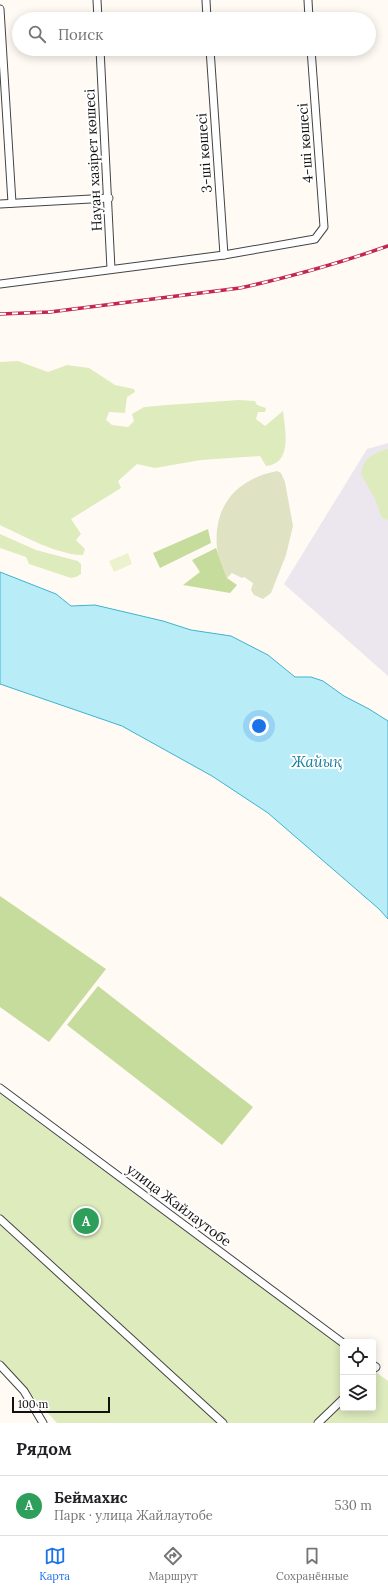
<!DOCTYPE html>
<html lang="ru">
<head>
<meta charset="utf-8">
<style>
  :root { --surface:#fff; --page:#f2f2f2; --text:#202124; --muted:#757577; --line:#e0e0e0; --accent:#1a73e8 }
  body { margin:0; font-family:Lora,serif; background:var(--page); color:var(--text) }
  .controls { position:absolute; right:12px; bottom:12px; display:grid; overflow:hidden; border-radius:4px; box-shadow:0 2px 10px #0003 }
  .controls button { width:36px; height:36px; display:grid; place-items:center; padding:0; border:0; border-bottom:1px solid var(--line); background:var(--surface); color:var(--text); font:20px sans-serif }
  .scale { position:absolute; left:12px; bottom:10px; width:98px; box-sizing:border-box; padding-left:4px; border:2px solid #111; border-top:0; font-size:11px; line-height:14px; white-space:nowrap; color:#111; -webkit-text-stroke:3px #fff; paint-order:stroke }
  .you { position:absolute; left:259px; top:726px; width:14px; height:14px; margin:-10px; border:3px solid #fff; border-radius:50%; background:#1a73e8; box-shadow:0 0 0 6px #1a73e833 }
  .badge { display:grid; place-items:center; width:26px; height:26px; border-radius:50%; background:var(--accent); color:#fff; font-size:13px; font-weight:700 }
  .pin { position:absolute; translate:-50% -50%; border:2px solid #fff; box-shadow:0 1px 4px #0006 }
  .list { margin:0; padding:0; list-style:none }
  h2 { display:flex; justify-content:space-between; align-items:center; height:52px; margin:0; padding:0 16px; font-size:17px }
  h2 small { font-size:13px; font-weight:400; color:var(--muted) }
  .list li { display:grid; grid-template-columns:26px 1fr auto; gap:12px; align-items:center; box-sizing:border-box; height:60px; padding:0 16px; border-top:1px solid var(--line) }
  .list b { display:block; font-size:15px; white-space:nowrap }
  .list p { margin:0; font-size:13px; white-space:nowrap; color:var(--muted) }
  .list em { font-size:13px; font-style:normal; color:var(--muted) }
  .icon { flex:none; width:22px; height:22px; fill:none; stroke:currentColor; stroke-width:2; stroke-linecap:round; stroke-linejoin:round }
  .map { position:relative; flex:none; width:388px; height:1423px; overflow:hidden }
  .search { position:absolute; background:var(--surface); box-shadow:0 2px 10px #0003; left:12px; right:12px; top:12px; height:44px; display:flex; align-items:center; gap:10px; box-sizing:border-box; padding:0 14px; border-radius:22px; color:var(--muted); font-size:15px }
  .sheet { height:112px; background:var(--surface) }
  nav { display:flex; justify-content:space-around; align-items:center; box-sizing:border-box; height:56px; border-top:1px solid var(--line); background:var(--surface); font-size:11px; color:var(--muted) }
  nav a { display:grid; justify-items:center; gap:2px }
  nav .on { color:var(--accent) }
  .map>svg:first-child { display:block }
  .industrial { fill:#ece6ef }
  .green { fill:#deebbd }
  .forest { fill:#c6dc9c }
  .cemetery { fill:#dfe3c4 }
  .pitch { fill:#edf2ce }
  .water { fill:#b8ecf7; stroke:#3eb3cf }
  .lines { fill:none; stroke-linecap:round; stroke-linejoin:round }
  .street-casing { stroke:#444; stroke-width:9 }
  .street { stroke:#fff; stroke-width:7 }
  .rail-casing { stroke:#c3264e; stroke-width:3.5 }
  .rail { stroke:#fff; stroke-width:2; stroke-dasharray:6; stroke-linecap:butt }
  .labels { text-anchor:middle; stroke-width:4; stroke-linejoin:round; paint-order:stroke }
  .street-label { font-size:14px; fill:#111; stroke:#fff }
  .water-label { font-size:15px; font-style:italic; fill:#177f9e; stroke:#fff }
</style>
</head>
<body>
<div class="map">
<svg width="388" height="1423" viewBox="0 0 388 1423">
  <rect width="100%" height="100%" fill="#fffbf4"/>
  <path class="industrial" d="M 388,443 L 388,676 L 284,584 L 367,449 Z"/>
  <g class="green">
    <path d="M 18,361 L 48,372 L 67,365 L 89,368 L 115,385 L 134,389 L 135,392 L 127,397 L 125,413 L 109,412 L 106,420 L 112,425 L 128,427 L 134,421 L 132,414 L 144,407 L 167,405 L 239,400 L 255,401 L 257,405 L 266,408 L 265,412 L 258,412 L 256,419 L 265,426 L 283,411 C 285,429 293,464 266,466 L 260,456 L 201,460 L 155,468 L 137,464 L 118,481 L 121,488 L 71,519 L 81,534 L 76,540 L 85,549 L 83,555 C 58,555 23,536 0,525 L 0,362 Z"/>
    <path d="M 388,449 L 388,520 L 382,518 L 375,499 L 361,474 C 363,458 374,453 388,449 Z"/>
    <path d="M 0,534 L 36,550 L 78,561 L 81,564 L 81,574 L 76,577 L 71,578 L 29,564 L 26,557 L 0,548 Z"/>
    <path d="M 0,1094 L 343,1348 L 343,1408 L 373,1408 L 373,1370 L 388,1381 L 388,1423 L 57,1423 L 0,1361 Z"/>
  </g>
  <g class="forest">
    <path d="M 208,529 L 211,543 L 160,568 L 153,553 Z"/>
    <path d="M 216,548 L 227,578 L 237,585 L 230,593 L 183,585 L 200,572 L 192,560 Z"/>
    <path d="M 0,896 L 106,969 L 49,1042 L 0,1007 Z"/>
    <path d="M 98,986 L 253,1107 L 222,1145 L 67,1025 Z"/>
  </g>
  <path class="cemetery" d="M 277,471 L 281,473 L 285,482 L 293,526 L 286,555 L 271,593 L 263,599 L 254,595 L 251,590 L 253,583 L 244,577 L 242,578 L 232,573 L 227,578 C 224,569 218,558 217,548 C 213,505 237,479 277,471 Z"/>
  <path class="pitch" d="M 128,553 L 132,564 L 114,572 L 109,561 Z"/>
  <path class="water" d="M 0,572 L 56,594 L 71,606 L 95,605 L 163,621 L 191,630 L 231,636 L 268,655 L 295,677 L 311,677 L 323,681 L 344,696 L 369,709 L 388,721 L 388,919 L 379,909 L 268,813 L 212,776 L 122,726 L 0,684 Z"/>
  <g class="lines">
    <defs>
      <g id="street">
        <path d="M 97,0 L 98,19"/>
        <path d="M 206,0 L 207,19"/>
        <path d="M 308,0 L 309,19"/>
        <path d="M 0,9 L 12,203"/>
        <path d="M 100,49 L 111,269"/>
        <path d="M 210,49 L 224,255"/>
        <path d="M 0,204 L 109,198"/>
        <path d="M 0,284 L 224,255 L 315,239 L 324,227 L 311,49"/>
        <path d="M 0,1088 L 343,1343"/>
        <path d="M 0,1219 L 223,1423"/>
        <path d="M 0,1365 L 24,1391 L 43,1423"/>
        <path d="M 373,1365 L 376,1367 L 373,1369"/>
        <path d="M 318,1423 L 343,1399"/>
      </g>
    </defs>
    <use href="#street" class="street-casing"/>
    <use href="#street" class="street"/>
    <defs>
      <path id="rail" d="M 0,314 L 50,312 L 240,288 C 290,277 340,263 388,246"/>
    </defs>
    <use href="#rail" class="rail-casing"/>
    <use href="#rail" class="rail"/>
  </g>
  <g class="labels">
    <g class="street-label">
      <text transform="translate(305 143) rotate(-94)" y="5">4-шi көшесі</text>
      <text transform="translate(204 153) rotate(-94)" y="5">3-шi көшесі</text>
      <text transform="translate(93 160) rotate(-93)" y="5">Науан хазірет көшесі</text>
      <text transform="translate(179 1205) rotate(37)" y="5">улица Жайлаутобе</text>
    </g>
    <g class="water-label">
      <text x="317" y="767">Жайық</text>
    </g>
  </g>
</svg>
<div class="controls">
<button><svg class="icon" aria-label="locate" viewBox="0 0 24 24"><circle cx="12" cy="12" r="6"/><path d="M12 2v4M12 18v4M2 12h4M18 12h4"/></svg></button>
<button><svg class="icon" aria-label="layers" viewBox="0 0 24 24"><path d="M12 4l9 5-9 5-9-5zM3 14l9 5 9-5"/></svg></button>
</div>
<div class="scale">100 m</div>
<div class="you"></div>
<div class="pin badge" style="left:86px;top:1221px;background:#2e9e5b">A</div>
<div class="search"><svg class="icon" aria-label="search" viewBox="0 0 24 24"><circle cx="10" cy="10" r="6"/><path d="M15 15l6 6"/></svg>Поиск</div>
</div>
<section class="sheet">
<h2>Рядом<small></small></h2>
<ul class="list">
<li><span class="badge" style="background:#2e9e5b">A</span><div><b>Беймахис</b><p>Парк · улица Жайлаутобе</p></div><em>530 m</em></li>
</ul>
</section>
<nav>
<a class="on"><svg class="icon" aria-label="map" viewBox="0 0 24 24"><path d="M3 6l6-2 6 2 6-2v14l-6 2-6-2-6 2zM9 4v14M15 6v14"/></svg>Карта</a>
<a><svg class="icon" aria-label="directions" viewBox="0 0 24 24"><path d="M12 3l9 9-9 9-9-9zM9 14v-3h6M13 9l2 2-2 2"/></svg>Маршрут</a>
<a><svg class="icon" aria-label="saved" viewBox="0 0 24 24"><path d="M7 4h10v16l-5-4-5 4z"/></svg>Сохранённые</a>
</nav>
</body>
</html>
